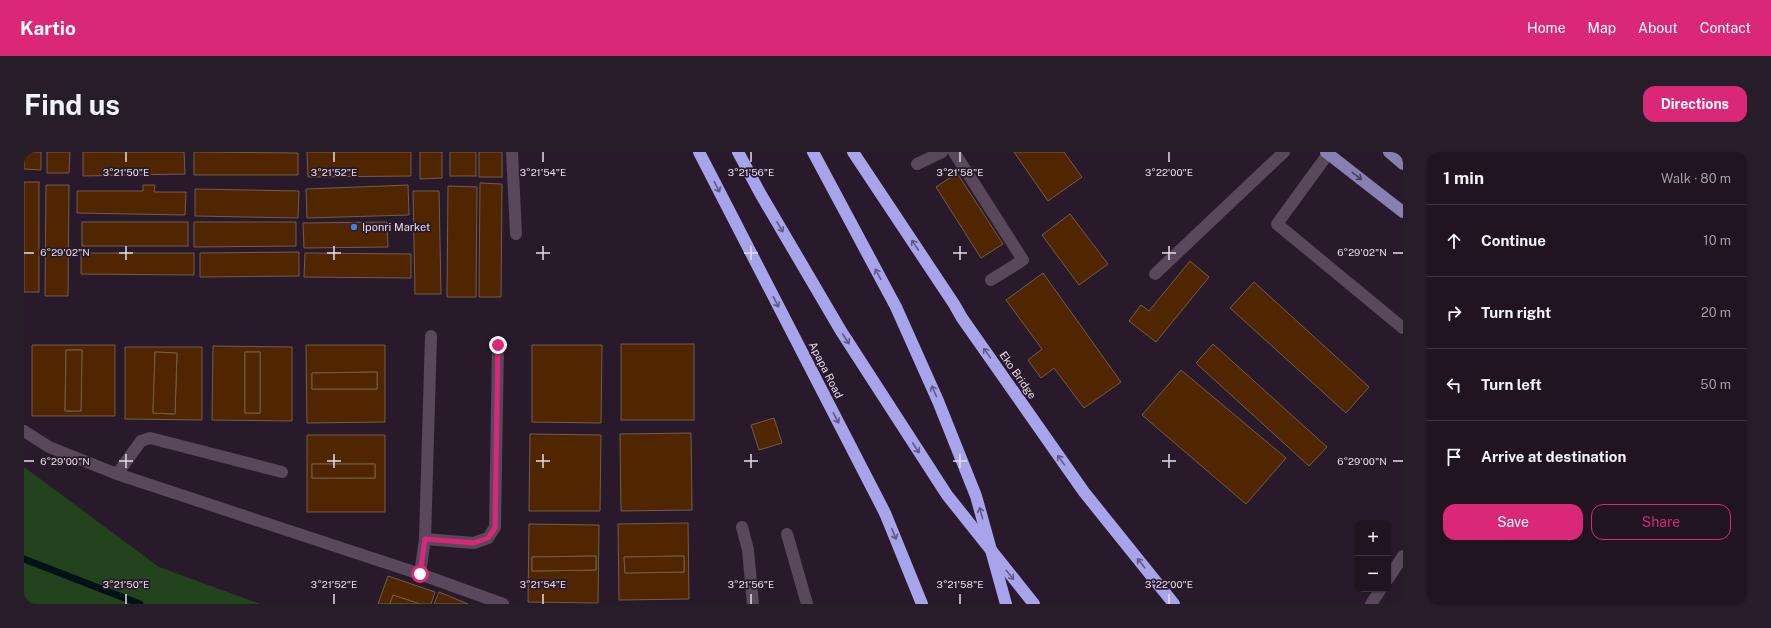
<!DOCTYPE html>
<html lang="en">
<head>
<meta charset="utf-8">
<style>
  :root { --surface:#1f1420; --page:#271d29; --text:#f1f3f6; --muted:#a19ea5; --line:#3c333e; --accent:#db2777 }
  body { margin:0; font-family:"Public Sans",sans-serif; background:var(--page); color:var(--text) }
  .controls { position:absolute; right:12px; bottom:12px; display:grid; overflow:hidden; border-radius:8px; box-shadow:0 1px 3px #0004 }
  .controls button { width:36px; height:36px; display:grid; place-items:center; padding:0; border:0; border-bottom:1px solid var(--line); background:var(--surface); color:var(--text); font:20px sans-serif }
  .stop { position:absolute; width:12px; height:12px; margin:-9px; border:3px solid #db2777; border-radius:50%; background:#fff }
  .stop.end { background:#db2777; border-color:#fff; box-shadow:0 1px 4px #0008 }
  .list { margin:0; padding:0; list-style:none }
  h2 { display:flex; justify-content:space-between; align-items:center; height:52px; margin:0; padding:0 16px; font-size:17px }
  h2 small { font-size:13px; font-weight:400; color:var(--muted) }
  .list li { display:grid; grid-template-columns:26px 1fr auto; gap:12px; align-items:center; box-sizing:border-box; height:72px; padding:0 16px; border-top:1px solid var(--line) }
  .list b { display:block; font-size:15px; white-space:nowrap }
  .list em { font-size:13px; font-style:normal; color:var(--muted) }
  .actions { display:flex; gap:8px; padding:12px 16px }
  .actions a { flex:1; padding:9px 0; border:1px solid var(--accent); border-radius:12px; text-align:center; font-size:14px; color:var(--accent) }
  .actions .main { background:var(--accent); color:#fff }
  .icon { flex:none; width:22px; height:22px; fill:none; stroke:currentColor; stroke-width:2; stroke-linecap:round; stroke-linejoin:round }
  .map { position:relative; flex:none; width:1379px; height:452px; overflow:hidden; border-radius:12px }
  header { display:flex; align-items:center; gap:24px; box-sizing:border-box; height:56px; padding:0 20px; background:var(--accent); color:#fff }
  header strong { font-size:19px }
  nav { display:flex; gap:22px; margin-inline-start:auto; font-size:14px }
  .intro { display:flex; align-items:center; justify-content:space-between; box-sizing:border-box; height:96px; padding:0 24px }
  h1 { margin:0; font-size:28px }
  .button { padding:10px 18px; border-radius:12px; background:var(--accent); color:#fff; font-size:14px; font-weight:700 }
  main { display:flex; gap:24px; padding:0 24px }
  aside { flex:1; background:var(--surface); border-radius:12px; box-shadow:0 1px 3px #0004 }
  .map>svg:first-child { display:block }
  .green { fill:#22431c }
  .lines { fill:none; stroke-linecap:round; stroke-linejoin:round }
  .stream { stroke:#001118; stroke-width:7 }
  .building { fill:#502600; stroke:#735c4d; fill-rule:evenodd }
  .lane { stroke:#59485b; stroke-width:12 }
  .street { stroke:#59485b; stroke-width:12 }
  .primary { stroke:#887fb2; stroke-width:12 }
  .highway { stroke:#a7a4ec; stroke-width:12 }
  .oneway { stroke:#4a3d5a }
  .oneway2 { stroke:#625882 }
  .route { stroke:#db2777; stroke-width:5 }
  .ticks { fill:none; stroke:#e7dce7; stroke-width:1.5 }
  .shop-dot { fill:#3f7fe0; stroke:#291a2b; stroke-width:1.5 }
  .labels { text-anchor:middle; stroke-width:3.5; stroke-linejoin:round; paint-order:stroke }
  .poi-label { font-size:11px; fill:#e7dce7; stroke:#291a2b; text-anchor:start }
  .street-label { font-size:11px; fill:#e7dce7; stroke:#291a2b }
  .ticks-label { font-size:10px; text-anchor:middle; fill:#e7dce7; stroke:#291a2b; stroke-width:3.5; stroke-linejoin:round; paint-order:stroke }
</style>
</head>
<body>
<header>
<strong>Kartio</strong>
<nav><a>Home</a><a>Map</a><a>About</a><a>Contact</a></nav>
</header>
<div class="intro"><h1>Find us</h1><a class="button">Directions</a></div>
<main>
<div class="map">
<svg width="1379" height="452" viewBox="0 0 1379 452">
  <rect width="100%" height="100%" fill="#291a2b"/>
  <path class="green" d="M 0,315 L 135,415 L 236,452 L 0,452 Z"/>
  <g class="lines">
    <path class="stream" d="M 0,407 L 116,452"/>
  </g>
  <g class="building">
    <path d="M 0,0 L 17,0 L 17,18 L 0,17 Z"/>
    <path d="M 23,0 L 46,0 L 45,21 L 23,21 Z"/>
    <path d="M 59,0 L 160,0 L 161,22 L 59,24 Z"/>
    <path d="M 170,0 L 274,1 L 274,23 L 170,23 Z"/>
    <path d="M 283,0 L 387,0 L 387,24 L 284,25 Z"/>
    <path d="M 396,0 L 418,0 L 418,26 L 396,27 Z"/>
    <rect x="426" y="0" width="26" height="24"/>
    <rect x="455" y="0" width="23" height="25"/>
    <path d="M 990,0 L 1040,0 L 1058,25 L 1024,49 Z"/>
    <path d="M 933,21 L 979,92 L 957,106 L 912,35 Z"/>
    <rect x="0" y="30" width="15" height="110"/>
    <path d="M 456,31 L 478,32 L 477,145 L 455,145 Z"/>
    <path d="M 22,33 L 45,33 L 44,144 L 21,144 Z"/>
    <path d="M 119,33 L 131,33 L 130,40 L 162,40 L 161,63 L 53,61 L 53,39 L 119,39 Z"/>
    <path d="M 384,33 L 385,63 L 283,66 L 282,37 Z"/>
    <path d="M 424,34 L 453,35 L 452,145 L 423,145 Z"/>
    <path d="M 171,37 L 275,39 L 274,66 L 171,64 Z"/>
    <path d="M 389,39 L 415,39 L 417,142 L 391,142 Z"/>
    <path d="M 1046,62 L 1084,112 L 1055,133 L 1018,83 Z"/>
    <rect x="58" y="70" width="106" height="24"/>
    <path d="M 170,70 L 272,70 L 272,94 L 170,95 Z"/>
    <path d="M 363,70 L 364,95 L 280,96 L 279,71 Z"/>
    <path d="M 275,100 L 275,124 L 176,125 L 176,101 Z"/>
    <path d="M 57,101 L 170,101 L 170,123 L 57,122 Z"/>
    <path d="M 281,101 L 387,102 L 387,126 L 280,125 Z"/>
    <path d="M 1166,109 L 1185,125 L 1132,190 L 1105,169 L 1117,153 L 1125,159 Z"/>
    <path d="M 1019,121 L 1097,230 L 1060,256 L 1030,216 L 1017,226 L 1004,208 L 1018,197 L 982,148 Z"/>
    <path d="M 1230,130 L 1345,235 L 1322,261 L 1206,156 Z"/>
    <rect x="597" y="192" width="73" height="76"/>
    <path d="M 1189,192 L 1303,295 L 1285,314 L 1172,211 Z"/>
    <path d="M 8,193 L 91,193 L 91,264 L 8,264 ZM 42,198 L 58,198 L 57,259 L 41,259 Z"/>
    <path d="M 282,193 L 361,193 L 361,270 L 283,271 ZM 353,220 L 353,237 L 288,237 L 288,221 Z"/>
    <path d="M 508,193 L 578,193 L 577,271 L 508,270 Z"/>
    <path d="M 189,194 L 268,195 L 268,269 L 188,268 ZM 221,200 L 236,200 L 236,261 L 221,261 Z"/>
    <path d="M 101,195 L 178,195 L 178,268 L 101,267 ZM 131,200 L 153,201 L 151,262 L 129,261 Z"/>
    <path d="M 42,198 L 58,198 L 57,259 L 41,259 Z"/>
    <path d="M 131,200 L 153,201 L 151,262 L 129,261 Z"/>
    <rect x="221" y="200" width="15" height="61"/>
    <path d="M 1157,218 L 1262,306 L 1222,352 L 1118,263 Z"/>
    <path d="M 353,220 L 353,237 L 288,237 L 288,221 Z"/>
    <path d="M 750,266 L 758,291 L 735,298 L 727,273 Z"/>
    <path d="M 667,281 L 668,358 L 597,359 L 596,282 Z"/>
    <path d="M 506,282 L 577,283 L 576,359 L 505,359 Z"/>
    <path d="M 283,283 L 361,283 L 361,360 L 283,360 ZM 288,312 L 351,312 L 351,326 L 288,326 Z"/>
    <rect x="288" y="312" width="63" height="14"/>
    <path d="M 664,371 L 665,447 L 595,448 L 594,372 ZM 660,404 L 660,420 L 601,421 L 600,405 Z"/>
    <path d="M 505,372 L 575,373 L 574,451 L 504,450 ZM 572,404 L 572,418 L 508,419 L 508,405 Z"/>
    <path d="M 572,404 L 572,418 L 508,419 L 508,405 Z"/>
    <path d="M 660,404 L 660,420 L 601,421 L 600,405 Z"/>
    <path d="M 364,424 L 411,440 L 407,452 L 396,452 L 369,443 L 366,452 L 354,452 Z"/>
    <path d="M 415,440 L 444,452 L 410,452 Z"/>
    <path d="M 369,443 L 396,452 L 366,452 Z"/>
  </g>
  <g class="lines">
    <g class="lane">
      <path d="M 488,0 L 492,82"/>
      <path d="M 930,0 L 999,108 L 967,128"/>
      <path d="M 1304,2 L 1253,72 L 1379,176"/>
      <path d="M 893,12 L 918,0"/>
      <path d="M 1131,122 L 1260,0"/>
      <path d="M 93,322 L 117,289 L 126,286 L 258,320"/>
      <path d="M 718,375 L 724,398 L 729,452"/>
      <path d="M 763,382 L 783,452"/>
      <path d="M 401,387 L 450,391 L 464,386 L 471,375 L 474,193"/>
      <path d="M 396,422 L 401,387 L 407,184"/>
      <path d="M 1364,427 L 1379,404"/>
      <path d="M 1347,452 L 1357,437"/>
    </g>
    <path class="street" d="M 0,279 L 25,295 L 93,322 L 396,422 L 479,452"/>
    <g class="primary">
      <path d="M 1302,0 L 1379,60"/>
      <path d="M 1365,0 L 1379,12"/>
    </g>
    <g class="highway">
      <path d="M 675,0 L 861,361 L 898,452"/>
      <path d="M 714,0 L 736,41 L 817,179 L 923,343 L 1010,452"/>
      <path d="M 789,0 L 872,155 L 914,249 L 952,344 L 982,452"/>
      <path d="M 829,0 L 930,152 L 938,166 L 1060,340 L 1150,452"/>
    </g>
  </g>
  <defs><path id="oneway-shaft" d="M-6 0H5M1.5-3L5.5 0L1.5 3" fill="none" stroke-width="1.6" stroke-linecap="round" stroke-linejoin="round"/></defs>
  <use class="oneway" href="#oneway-shaft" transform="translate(1333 24) rotate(38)"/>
  <g class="oneway2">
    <use href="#oneway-shaft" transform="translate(693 35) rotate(63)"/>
    <use href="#oneway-shaft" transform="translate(756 75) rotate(60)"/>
    <use href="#oneway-shaft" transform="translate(891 93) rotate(-124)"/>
    <use href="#oneway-shaft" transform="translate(854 122) rotate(-118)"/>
    <use href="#oneway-shaft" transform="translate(752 150) rotate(63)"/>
    <use href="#oneway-shaft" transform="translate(822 187) rotate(57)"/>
    <use href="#oneway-shaft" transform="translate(963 201) rotate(-125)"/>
    <use href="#oneway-shaft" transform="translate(910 239) rotate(-114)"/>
    <use href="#oneway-shaft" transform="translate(812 266) rotate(63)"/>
    <use href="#oneway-shaft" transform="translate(892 296) rotate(57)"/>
    <use href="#oneway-shaft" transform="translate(1037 308) rotate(-125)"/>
    <use href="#oneway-shaft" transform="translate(957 361) rotate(-106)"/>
    <use href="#oneway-shaft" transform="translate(870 382) rotate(68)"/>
    <use href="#oneway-shaft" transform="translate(1117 411) rotate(-129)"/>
    <use href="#oneway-shaft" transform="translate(986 423) rotate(51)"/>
  </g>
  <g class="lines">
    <path class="route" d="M 396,422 L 401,387 L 450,391 L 464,386 L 471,376 L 474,193"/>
  </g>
  <path class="ticks" d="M 102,0 L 102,10M 310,0 L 310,10M 519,0 L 519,10M 727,0 L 727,10M 936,0 L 936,10M 1145,0 L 1145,10M 102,94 L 102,108M 310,94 L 310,108M 519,94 L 519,108M 727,94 L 727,108M 936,94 L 936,108M 1145,94 L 1145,108M 0,101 L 10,101M 95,101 L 109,101M 303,101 L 317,101M 512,101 L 526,101M 720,101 L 734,101M 929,101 L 943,101M 1138,101 L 1152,101M 1369,101 L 1379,101M 102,302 L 102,316M 310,302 L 310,316M 519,302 L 519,316M 727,302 L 727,316M 936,302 L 936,316M 1145,302 L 1145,316M 0,309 L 10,309M 95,309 L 109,309M 303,309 L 317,309M 512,309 L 526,309M 720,309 L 734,309M 929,309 L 943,309M 1138,309 L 1152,309M 1369,309 L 1379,309M 102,442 L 102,452M 310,442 L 310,452M 519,442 L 519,452M 727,442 L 727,452M 936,442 L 936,452M 1145,442 L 1145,452"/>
  <circle class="shop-dot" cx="330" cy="75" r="4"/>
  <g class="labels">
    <g class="poi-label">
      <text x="338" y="79">Iponri Market</text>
    </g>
    <g class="street-label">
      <text transform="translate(802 218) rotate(63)" y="4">Apapa Road</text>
      <text transform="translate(994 223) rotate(55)" y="4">Eko Bridge</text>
    </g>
  </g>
  <g class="ticks-label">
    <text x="102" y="24">3°21'50"E</text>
    <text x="310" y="24">3°21'52"E</text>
    <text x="519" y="24">3°21'54"E</text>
    <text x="727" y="24">3°21'56"E</text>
    <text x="936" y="24">3°21'58"E</text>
    <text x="1145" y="24">3°22'00"E</text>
    <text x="41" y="104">6°29'02"N</text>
    <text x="1338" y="104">6°29'02"N</text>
    <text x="41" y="313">6°29'00"N</text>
    <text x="1338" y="313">6°29'00"N</text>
    <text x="102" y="436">3°21'50"E</text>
    <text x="310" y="436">3°21'52"E</text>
    <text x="519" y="436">3°21'54"E</text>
    <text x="727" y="436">3°21'56"E</text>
    <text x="936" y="436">3°21'58"E</text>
    <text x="1145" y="436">3°22'00"E</text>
  </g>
</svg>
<div class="controls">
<button>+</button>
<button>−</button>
</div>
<div class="stop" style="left:396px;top:422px"></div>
<div class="stop end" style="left:474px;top:193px"></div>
</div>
<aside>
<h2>1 min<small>Walk · 80 m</small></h2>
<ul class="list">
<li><svg class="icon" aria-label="ahead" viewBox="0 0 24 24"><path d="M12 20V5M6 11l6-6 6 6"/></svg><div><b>Continue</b></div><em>10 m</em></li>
<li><svg class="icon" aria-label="right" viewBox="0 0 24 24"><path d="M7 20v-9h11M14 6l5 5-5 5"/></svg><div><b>Turn right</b></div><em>20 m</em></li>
<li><svg class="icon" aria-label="left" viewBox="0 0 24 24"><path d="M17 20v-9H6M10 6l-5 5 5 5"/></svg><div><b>Turn left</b></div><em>50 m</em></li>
<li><svg class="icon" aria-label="arrive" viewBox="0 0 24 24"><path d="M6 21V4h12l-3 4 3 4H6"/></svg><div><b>Arrive at destination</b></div></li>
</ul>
<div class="actions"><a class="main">Save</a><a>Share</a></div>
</aside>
</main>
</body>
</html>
